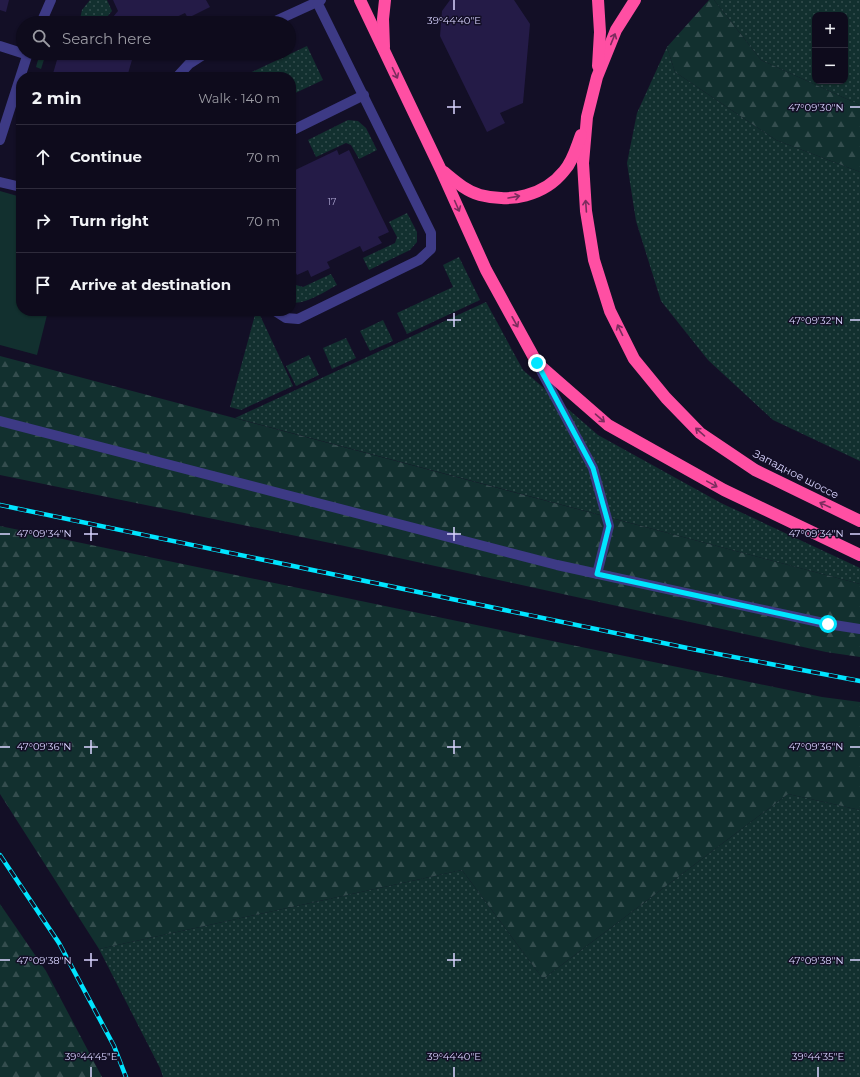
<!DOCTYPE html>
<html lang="en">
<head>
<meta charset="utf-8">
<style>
  :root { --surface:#0e0b1c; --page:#1c1929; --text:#f1f3f6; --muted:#9b9ba3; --line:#2e2b3b }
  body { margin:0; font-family:Montserrat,sans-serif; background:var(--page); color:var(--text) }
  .controls { position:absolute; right:12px; top:12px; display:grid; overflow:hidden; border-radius:8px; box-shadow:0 1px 3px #0004 }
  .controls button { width:36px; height:36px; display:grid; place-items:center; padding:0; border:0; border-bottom:1px solid var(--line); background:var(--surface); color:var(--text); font:20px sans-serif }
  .stop { position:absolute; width:12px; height:12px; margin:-9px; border:3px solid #00e5ff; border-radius:50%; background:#fff }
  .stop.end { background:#00e5ff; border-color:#fff; box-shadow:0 1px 4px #0008 }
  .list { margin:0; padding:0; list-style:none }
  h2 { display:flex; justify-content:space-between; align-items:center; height:52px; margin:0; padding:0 16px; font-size:17px }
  h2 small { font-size:13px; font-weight:400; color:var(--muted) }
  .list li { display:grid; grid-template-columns:26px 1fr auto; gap:12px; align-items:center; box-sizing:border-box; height:64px; padding:0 16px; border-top:1px solid var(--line) }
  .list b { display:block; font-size:15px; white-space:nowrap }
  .list em { font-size:13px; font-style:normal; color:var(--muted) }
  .icon { flex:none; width:22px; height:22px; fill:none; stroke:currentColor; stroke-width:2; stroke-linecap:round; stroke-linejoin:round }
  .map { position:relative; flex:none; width:860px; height:1077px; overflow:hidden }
  .search { position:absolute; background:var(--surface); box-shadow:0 1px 3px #0004; left:16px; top:16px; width:280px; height:44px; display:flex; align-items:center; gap:10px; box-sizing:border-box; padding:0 14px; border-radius:22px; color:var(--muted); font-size:15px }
  .panel { position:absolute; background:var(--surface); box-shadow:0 1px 3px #0004; left:16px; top:72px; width:280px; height:244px; border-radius:16px }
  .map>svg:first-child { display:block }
  .grass { fill:url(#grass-dots); fill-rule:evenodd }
  .forest { fill:url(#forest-firs) }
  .green { fill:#12302f }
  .building { fill:#241b47 }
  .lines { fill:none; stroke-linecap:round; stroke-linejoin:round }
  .lane { stroke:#3d3a85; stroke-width:10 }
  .highway { stroke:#ff4fa3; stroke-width:12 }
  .rail-casing { stroke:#00e5ff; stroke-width:4.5 }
  .rail { stroke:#130f26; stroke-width:3; stroke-dasharray:9; stroke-linecap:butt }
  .oneway { stroke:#7d2c5e }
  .route { stroke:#00e5ff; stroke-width:5 }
  .ticks { fill:none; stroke:#d9d4ff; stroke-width:1.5 }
  .labels { text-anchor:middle; stroke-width:3; stroke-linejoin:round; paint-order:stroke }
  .number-label { font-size:9px; fill:#aca6d1 }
  .street-label { font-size:11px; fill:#d9d4ff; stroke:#130f26 }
  .ticks-label { font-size:10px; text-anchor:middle; fill:#d9d4ff; stroke:#130f26; stroke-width:3; stroke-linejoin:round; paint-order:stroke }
</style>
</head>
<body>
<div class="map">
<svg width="860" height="1077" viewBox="0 0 860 1077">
  <defs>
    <pattern id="grass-dots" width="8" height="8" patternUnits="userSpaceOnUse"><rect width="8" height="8" fill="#12302f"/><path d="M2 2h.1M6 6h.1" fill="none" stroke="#344d4e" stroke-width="1.8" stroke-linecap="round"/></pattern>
    <pattern id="forest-firs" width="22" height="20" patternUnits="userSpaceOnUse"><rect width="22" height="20" fill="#12302f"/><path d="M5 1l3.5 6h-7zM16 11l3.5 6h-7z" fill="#344d4e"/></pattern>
  </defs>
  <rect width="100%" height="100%" fill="#130f26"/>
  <g class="grass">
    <path d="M 90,0 L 107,0 L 112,11 L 102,23 L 93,23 L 80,19 L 82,10 Z"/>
    <path d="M 714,0 L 860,0 L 860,105 L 761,60 ZM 815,15 L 845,15 L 845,81 L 815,81 Z"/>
    <path d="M 307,46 L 323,80 L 291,95 L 291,77 L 241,77 Z"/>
    <path d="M 667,47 L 675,72 L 776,140 L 860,172 L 860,461 L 773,420 L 708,360 L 661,301 L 636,221 L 627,163 L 637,113 Z"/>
    <path d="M 348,120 L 358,121 L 366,128 L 377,150 L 359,159 L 351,145 L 346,143 L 316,157 L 308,140 Z"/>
    <path d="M 407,213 L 417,232 L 417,242 L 410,250 L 369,270 L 363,258 L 395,243 L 397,237 L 389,222 Z"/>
    <path d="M 459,257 L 480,300 L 407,334 L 397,313 L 453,287 L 443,265 Z"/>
    <path d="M 291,274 L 296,285 L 303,287 L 331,274 L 337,285 C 326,291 303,306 291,302 Z"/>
    <path d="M 486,302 L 523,370 L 598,435 L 721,503 L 860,568 L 860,584 L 235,418 Z"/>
    <path d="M 256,311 L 258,311 L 293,386 L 241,410 L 230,407 Z"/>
    <path d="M 383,320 L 393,341 L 370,351 L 360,331 Z"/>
    <path d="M 346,338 L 356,358 L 332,369 L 323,348 Z"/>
    <path d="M 309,355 L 319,375 L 296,386 L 286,366 Z"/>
    <path d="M 788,794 L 860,810 L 860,1077 L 163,1077 L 160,1068 L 99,949 L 462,870 L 543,979 Z"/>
  </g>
  <g class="forest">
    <path d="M 709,0 L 714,0 L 761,60 L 860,105 L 860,172 L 776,140 L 675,72 L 667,47 Z"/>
    <path d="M 40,53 L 46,53 L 41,69 L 36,67 Z"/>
    <path d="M 0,356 L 860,584 L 860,657 L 826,652 L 340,545 L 0,475 Z"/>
    <path d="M 0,526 L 822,697 L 860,702 L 860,810 L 788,794 L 543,979 L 462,870 L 99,949 L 0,794 Z"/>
    <path d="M 0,904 L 46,971 L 102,1077 L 0,1077 Z"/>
  </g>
  <path class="green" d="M 0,191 L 21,197 L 21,311 L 48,311 L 37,355 L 0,345 Z"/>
  <g class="building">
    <path d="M 0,0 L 9,0 L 6,12 L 0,10 Z"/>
    <path d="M 113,0 L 206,0 L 210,7 L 188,18 L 185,13 L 164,23 L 108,23 L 118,11 Z"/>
    <path d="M 450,0 L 514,0 L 530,24 L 523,103 L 500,113 L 505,123 L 487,132 L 440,36 L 442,11 Z"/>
    <path d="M 59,53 L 134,53 L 127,77 L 52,77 Z"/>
    <path d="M 337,150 L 339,155 L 349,150 L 389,232 L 378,237 L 382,243 L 363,252 L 360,246 L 327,262 L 330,268 L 311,277 L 308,270 L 297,275 L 291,263 L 291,172 Z"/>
  </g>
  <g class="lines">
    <g class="lane">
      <path d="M 41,23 L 51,0"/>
      <path d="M 271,23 L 317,2 L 316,0"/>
      <path d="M 0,46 L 28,55"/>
      <path d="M 177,77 L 189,64 L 206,53"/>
      <path d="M 291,131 L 364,95"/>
      <path d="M 0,140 L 28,53"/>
      <path d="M 0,182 L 21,187"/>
      <path d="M 275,311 L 286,318 L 298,319 L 419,260 L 431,249 L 431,233 L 317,2 L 321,0"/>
      <path d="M 539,367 L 593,468 L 609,526 L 597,574"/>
      <path d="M 0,421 L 557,565 L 828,624 L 860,629"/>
    </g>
    <g class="highway">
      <path d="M 360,0 L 441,170 L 486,270 L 537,363 L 608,425 L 724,490 L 860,555"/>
      <path d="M 635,0 L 616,30 L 597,77 L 587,117 L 583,163 L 586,211 L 594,260 L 610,311 L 634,359 L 666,398 L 700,433 L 755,470 L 860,521"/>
      <path d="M 384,47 L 383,19 L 385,0"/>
      <path d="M 598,66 L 600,32 L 598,0"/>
      <path d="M 444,172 C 455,181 466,191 480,195 C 510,203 544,196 564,171 C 573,161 576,148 581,135"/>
    </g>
    <defs>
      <g id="rail">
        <path d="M 0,505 L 697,650 L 860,681"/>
        <path d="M 0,855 L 59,943 L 114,1046 L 126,1077"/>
      </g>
    </defs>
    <use href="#rail" class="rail-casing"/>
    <use href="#rail" class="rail"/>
  </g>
  <defs><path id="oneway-shaft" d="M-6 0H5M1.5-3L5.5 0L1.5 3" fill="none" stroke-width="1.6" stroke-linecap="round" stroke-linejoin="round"/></defs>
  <g class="oneway">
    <use href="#oneway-shaft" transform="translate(613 39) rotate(-68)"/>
    <use href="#oneway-shaft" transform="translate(395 73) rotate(64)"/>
    <use href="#oneway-shaft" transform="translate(514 197) rotate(-10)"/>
    <use href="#oneway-shaft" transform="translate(457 206) rotate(66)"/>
    <use href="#oneway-shaft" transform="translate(586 206) rotate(-94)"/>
    <use href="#oneway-shaft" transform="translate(515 322) rotate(61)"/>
    <use href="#oneway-shaft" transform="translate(620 330) rotate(-116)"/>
    <use href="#oneway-shaft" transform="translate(600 418) rotate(41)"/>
    <use href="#oneway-shaft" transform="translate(700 432) rotate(-139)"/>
    <use href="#oneway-shaft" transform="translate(712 484) rotate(29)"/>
    <use href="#oneway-shaft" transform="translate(825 505) rotate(-155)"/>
  </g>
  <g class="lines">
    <path class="route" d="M 537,363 L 593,468 L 609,526 L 597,574 L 828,624"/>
  </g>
  <path class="ticks" d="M 454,0 L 454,10M 454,100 L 454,114M 447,107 L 461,107M 850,107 L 860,107M 454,313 L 454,327M 447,320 L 461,320M 850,320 L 860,320M 91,527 L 91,541M 454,527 L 454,541M 0,534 L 10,534M 84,534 L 98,534M 447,534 L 461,534M 850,534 L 860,534M 91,740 L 91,754M 454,740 L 454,754M 0,747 L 10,747M 84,747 L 98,747M 447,747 L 461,747M 850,747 L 860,747M 91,953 L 91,967M 454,953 L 454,967M 0,960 L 10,960M 84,960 L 98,960M 447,960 L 461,960M 850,960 L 860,960M 91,1067 L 91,1077M 454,1067 L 454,1077M 818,1067 L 818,1077"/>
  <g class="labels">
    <g class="number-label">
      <text x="332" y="205">17</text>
    </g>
    <g class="street-label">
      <text transform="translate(796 474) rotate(27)" y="4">Западное шоссе</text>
    </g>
  </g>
  <g class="ticks-label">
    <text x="454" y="24">39°44'40"E</text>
    <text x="816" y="111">47°09'30"N</text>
    <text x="816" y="324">47°09'32"N</text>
    <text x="816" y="537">47°09'34"N</text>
    <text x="44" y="537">47°09'34"N</text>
    <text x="816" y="750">47°09'36"N</text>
    <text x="44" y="750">47°09'36"N</text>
    <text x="816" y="964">47°09'38"N</text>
    <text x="44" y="964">47°09'38"N</text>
    <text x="91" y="1060">39°44'45"E</text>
    <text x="454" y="1060">39°44'40"E</text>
    <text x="818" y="1060">39°44'35"E</text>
  </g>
</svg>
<div class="controls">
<button>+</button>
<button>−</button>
</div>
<div class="stop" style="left:828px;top:624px"></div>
<div class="stop end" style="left:537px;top:363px"></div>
<div class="search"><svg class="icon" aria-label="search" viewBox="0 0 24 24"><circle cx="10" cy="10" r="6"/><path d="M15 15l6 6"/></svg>Search here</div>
<section class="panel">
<h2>2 min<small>Walk · 140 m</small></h2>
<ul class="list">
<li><svg class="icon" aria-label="ahead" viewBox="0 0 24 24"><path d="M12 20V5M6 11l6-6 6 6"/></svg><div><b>Continue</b></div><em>70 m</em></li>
<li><svg class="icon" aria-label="right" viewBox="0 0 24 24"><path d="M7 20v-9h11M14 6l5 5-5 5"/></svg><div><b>Turn right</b></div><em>70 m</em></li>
<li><svg class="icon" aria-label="arrive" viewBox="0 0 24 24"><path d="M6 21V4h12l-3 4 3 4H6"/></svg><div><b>Arrive at destination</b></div></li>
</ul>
</section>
</div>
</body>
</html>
